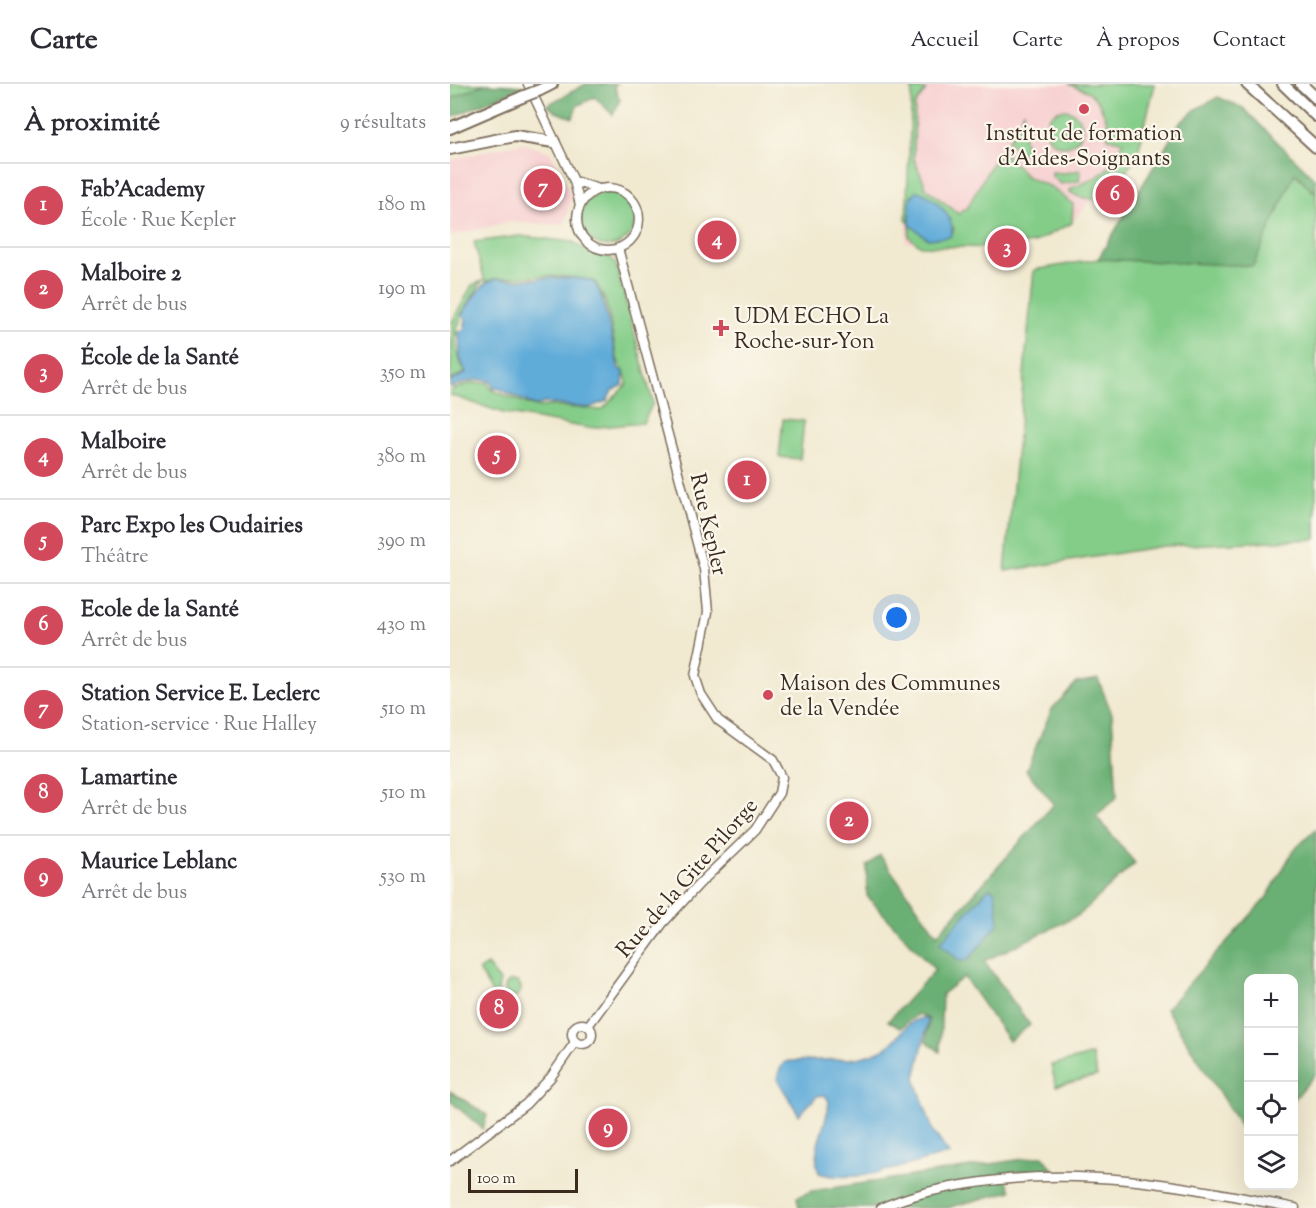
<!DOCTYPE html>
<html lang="fr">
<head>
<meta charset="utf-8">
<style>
  :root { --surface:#fff; --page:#f2f2f3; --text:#2b2b33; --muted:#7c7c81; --line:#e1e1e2; --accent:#d1495b }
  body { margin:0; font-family:"Sorts Mill Goudy",serif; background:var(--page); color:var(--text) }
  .controls { position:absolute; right:18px; bottom:18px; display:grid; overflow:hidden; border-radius:12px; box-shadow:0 6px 24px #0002 }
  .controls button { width:54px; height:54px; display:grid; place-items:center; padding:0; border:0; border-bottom:2px solid var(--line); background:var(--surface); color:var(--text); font:30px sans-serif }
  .scale { position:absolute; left:18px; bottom:15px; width:110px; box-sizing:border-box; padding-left:6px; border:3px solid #3b2a1e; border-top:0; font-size:16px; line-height:21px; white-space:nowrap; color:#3b2a1e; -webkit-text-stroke:4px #fbf7ec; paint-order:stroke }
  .you { position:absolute; left:447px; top:534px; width:21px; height:21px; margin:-15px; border:4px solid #fff; border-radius:50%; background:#1a73e8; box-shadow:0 0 0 9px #1a73e833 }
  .badge { display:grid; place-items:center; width:39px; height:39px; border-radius:50%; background:var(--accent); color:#fff; font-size:20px; font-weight:700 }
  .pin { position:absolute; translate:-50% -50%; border:3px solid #fff; box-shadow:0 2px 6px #0006 }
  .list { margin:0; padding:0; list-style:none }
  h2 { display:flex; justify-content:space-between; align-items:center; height:78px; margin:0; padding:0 24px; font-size:26px }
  h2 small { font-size:20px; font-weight:400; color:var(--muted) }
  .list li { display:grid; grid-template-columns:39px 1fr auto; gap:18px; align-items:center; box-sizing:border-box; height:84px; padding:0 24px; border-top:2px solid var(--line) }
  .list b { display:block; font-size:22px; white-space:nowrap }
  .list p { margin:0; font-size:20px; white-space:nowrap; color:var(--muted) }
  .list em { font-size:20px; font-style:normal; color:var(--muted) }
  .icon { flex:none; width:33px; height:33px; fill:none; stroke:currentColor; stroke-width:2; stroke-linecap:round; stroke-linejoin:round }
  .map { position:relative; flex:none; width:866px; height:1124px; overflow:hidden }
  header { display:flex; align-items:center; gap:36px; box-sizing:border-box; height:84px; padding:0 30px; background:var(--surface); border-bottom:2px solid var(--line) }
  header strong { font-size:28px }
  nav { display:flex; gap:33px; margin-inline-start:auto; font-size:21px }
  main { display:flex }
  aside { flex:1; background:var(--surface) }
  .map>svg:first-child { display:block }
  .built { fill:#f7cfd0 }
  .green { fill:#84cd89; stroke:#607c54; stroke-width:1.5 }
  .forest { fill:#6bb075; stroke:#536d4a; stroke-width:1.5 }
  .water { fill:#60acd9; stroke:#4e6b7c; stroke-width:1.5 }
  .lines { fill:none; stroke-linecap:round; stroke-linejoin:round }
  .tertiary-casing { stroke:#7b6d5c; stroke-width:11 }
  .primary-casing { stroke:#7b6d5c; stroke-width:14 }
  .trunk-casing { stroke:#7b6d5c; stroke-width:14 }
  .tertiary { stroke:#fff; stroke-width:8 }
  .primary { stroke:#fff; stroke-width:10 }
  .trunk { stroke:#fff; stroke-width:10 }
  .primary-bridge-casing { stroke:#7b6d5c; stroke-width:14; stroke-linecap:butt }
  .primary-bridge { stroke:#fff; stroke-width:10 }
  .poi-dot { fill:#d1495b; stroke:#fbf7ec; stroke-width:2 }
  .labels { text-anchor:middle; stroke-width:4.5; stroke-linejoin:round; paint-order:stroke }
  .poi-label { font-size:22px; fill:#3b2a1e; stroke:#fbf7ec; text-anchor:start }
  .street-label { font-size:22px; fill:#3b2a1e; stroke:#fbf7ec }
</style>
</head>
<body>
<header>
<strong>Carte</strong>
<nav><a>Accueil</a><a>Carte</a><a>À propos</a><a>Contact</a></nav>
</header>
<main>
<aside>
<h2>À proximité<small>9 résultats</small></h2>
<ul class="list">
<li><span class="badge">1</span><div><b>Fab'Academy</b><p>École · Rue Kepler</p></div><em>180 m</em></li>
<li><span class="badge">2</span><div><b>Malboire 2</b><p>Arrêt de bus</p></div><em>190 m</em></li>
<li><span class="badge">3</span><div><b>École de la Santé</b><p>Arrêt de bus</p></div><em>350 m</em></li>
<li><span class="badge">4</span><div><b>Malboire</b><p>Arrêt de bus</p></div><em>380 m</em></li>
<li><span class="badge">5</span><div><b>Parc Expo les Oudairies</b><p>Théâtre</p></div><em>390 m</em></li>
<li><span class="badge">6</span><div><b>Ecole de la Santé</b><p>Arrêt de bus</p></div><em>430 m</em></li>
<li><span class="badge">7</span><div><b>Station Service E. Leclerc</b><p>Station-service · Rue Halley</p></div><em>510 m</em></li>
<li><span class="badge">8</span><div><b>Lamartine</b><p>Arrêt de bus</p></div><em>510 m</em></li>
<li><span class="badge">9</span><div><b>Maurice Leblanc</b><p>Arrêt de bus</p></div><em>530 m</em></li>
</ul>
</aside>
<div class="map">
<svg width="866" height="1124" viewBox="0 0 866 1124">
  <rect width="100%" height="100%" fill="#fbf7ec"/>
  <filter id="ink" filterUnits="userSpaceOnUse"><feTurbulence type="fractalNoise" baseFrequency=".0167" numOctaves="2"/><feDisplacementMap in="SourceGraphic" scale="12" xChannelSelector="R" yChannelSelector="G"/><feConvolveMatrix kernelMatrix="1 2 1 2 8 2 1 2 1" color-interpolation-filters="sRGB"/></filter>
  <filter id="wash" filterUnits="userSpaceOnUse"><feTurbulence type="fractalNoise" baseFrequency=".008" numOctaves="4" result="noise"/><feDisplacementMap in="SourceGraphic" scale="24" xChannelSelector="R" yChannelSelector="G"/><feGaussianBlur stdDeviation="1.35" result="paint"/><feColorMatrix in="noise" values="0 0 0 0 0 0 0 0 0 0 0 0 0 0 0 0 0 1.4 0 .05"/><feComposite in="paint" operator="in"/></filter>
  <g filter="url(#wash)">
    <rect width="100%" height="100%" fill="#f1e9d0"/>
    <g class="built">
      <path d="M 464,0 L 693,0 L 677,76 L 622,138 L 492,160 L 456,158 Z"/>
      <path d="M 71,59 L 100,68 L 122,112 L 114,141 L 58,138 L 0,152 L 0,76 Z"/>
    </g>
    <g class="green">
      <path d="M 0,0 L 34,0 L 0,15 Z"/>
      <path d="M 705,0 L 687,72 L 659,111 L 647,116 L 629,113 L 620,108 L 620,105 C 649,93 660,89 673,58 L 658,54 L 657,37 L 649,19 L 639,8 L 619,0 Z"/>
      <path d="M 462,4 L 476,6 L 465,21 L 464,75 L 477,105 L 509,130 L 513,125 L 516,126 L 542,79 L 554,68 L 577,93 L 601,103 L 623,120 L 622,139 L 583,159 L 548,164 L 471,162 L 459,153 L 460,141 L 478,155 L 502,150 L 504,144 L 461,111 L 459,138 L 456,135 Z"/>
      <path d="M 574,26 L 572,46 L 577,68 L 572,69 L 557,57 L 569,41 Z"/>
      <circle cx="614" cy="44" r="18"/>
      <path d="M 841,85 L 866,110 L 866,455 L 714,462 L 555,487 L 584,186 L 648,175 L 803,181 Z"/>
      <path d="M 631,86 L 629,97 L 611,100 L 602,93 L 602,88 L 615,89 Z"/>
      <circle cx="158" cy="135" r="27"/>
      <path d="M 70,152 L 123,158 L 138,168 L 161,174 L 166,180 L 203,319 L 193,339 L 138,344 L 53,329 L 0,311 L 0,306 L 22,299 L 38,299 L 42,306 L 85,323 L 101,322 L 152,326 L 177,300 C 177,287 168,282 166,270 C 162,248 159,216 145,198 C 125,190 54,191 35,198 L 24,158 Z"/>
      <path d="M 32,197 L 11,231 C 11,238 9,239 7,245 C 4,258 8,278 16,288 L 0,296 L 2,238 L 22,201 Z"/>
      <path d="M 333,335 L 354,337 L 350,375 L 329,373 Z"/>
      <path d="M 37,881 L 50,897 L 46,916 L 29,886 Z"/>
      <circle cx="63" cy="905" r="8"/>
      <path d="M 642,971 L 647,992 L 606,1002 L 601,981 Z"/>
    </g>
    <g class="forest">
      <path d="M 34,0 L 74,2 L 0,34 L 0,15 Z"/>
      <path d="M 136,0 L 167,0 L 164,2 L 170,16 L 163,31 L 145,13 L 127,22 L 123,34 L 106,28 L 97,21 Z"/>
      <path d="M 768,13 L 793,24 L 866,96 L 866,110 L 845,89 L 803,182 L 648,175 L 730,39 L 746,25 Z"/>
      <path d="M 648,595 L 662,630 L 667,713 L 646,732 L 685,779 L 629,831 L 534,877 L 580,941 L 559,957 L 514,893 L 492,910 L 490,968 L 476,957 L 479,935 L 468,930 L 450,944 L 438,937 L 485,886 L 417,812 L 417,782 L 430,771 L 487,851 L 604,720 L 576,686 L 602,625 L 626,599 Z"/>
      <path d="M 866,745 L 866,989 L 844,1016 L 844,894 L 798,894 L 798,1054 L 716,925 L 817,813 L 843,767 Z"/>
      <path d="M 0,1007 L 37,1031 L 33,1045 L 0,1017 Z"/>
      <path d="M 593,1072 L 603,1085 L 554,1089 L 561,1107 L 497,1124 L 349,1124 L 347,1113 L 362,1107 Z"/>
    </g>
    <g class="water">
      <path d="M 466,107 C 482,109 510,137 500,153 L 478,155 L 460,141 L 460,115 Z"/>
      <path d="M 48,194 C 66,198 87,194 104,194 C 115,194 132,193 142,197 C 154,203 164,269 169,285 L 174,287 L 173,301 L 162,307 L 157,317 L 138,324 L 94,319 L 85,322 L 48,304 L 44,305 L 41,298 C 28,292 14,300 0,303 L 0,298 L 16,289 L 10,274 L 9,247 L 14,246 L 16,236 L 12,231 C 23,215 29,199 48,194 Z"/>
      <path d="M 539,804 L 545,807 L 549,839 L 518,876 L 510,877 L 490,859 Z"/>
      <path d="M 474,934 L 478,936 L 477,942 L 465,994 L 483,1047 L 499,1070 C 460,1079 408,1101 369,1089 C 360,1063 378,1042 379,1017 L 375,1011 L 367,1012 L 349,1031 L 327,995 C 329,989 329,982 335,978 C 338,976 396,976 408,974 C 419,971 430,968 438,962 C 452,952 456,936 474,934 Z"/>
    </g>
  </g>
  <g filter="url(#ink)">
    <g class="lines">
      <defs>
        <g id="tertiary">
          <path d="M 78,0 L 124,97 L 130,121"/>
          <path d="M 124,97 L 149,105"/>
          <circle cx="158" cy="135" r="31"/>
          <circle cx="132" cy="950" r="10"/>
          <path d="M 138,942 L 213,839 L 250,799 L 305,746 L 329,709 L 332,693 L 323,676 L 268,636 L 251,610 L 245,592 L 258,528 L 254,485 L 168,164"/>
          <path d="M 0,1077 L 76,1020 L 101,993 L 125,958"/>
          <path d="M 431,1124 C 459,1111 488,1105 519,1100 C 632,1081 734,1102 845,1124"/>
        </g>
        <g id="primary">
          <path d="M 90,6 L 102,0"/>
          <path d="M 0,44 L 72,13"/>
          <path d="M 0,65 L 65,52 L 104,58"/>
        </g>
        <g id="trunk">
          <path d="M 797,0 L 866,63"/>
          <path d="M 833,0 L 866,32"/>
          <path d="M 851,0 L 866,14"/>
        </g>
      </defs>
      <use href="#tertiary" class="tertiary-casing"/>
      <use href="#primary" class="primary-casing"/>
      <use href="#trunk" class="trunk-casing"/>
      <use href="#tertiary" class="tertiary"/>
      <use href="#primary" class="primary"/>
      <use href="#trunk" class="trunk"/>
      <defs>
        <path id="primary-bridge" d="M 72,13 L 90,6"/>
      </defs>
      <use href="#primary-bridge" class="primary-bridge-casing"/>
      <use href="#primary-bridge" class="primary-bridge"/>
    </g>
  </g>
  <g class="poi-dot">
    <circle cx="634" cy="25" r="6"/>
    <path d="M268 235h6v6h6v6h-6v6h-6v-6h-6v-6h6z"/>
    <circle cx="318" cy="611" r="6"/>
  </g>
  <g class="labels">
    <g class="poi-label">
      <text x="634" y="56" text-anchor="middle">Institut de formation<tspan x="634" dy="25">d'Aides-Soignants</tspan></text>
      <text x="284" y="239">UDM ECHO La<tspan x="284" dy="25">Roche-sur-Yon</tspan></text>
      <text x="330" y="606">Maison des Communes<tspan x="330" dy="25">de la Vendée</tspan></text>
    </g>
    <g class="street-label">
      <text transform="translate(260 440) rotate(77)" y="8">Rue Kepler</text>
      <text transform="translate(236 793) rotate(-49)" y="8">Rue de la Gite Pilorge</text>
    </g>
  </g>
</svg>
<div class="controls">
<button>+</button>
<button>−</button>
<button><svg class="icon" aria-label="locate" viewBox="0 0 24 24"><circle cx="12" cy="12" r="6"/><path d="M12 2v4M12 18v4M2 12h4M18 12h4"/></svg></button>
<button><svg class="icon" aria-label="layers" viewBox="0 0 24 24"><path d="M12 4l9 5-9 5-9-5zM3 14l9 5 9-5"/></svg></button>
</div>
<div class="scale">100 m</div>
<div class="you"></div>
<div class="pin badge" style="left:297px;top:396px">1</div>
<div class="pin badge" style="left:399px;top:737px">2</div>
<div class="pin badge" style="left:557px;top:164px">3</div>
<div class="pin badge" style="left:267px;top:156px">4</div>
<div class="pin badge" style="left:47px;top:371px">5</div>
<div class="pin badge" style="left:665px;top:111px">6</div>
<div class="pin badge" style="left:93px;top:104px">7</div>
<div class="pin badge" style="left:49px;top:925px">8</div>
<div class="pin badge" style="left:158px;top:1044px">9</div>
</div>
</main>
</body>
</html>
